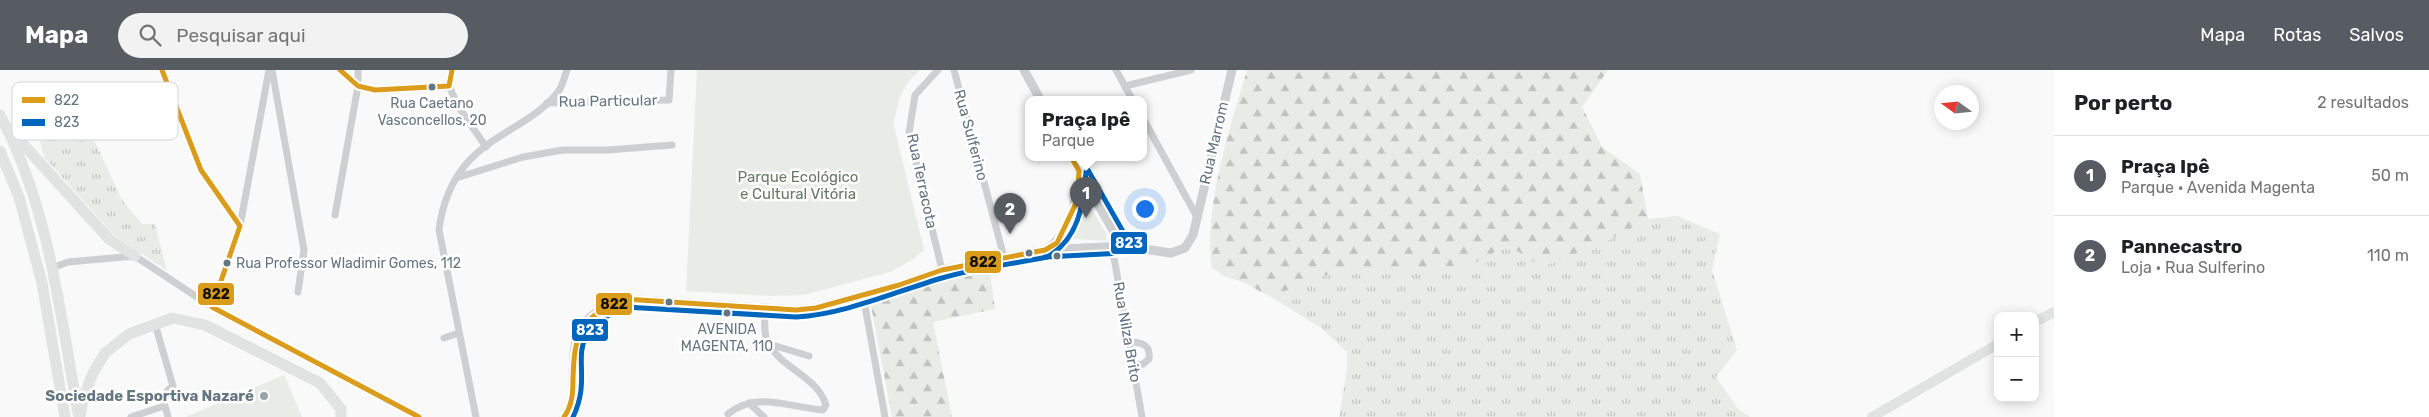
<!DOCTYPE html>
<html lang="pt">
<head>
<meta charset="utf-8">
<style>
  :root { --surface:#fff; --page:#f2f2f2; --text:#202124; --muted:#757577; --line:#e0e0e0; --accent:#565c61 }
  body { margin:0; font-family:Rubik,sans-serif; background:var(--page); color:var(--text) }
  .controls { position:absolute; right:15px; bottom:15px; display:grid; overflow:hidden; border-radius:10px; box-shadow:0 2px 12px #0003 }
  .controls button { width:45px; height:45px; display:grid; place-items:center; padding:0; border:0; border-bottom:1px solid var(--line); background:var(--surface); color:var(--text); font:25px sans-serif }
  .compass { position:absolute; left:1934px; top:15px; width:45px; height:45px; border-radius:50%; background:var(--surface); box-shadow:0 2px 12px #0003; rotate:285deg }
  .you { position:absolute; left:1144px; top:138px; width:18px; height:18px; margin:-12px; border:4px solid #fff; border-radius:50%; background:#1a73e8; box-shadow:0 0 0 8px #1a73e833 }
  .badge { display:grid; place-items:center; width:32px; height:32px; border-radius:50%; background:var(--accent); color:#fff; font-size:16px; font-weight:700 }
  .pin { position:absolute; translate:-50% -41px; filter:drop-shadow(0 1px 2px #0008) }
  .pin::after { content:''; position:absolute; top:26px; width:18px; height:15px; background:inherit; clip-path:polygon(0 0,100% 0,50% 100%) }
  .popup { position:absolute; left:1025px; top:26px; width:122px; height:65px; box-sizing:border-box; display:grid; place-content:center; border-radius:10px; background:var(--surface); filter:drop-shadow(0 1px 4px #0005); font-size:16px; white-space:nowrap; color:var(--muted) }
  .popup b { font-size:19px; color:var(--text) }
  .popup::after { content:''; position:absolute; left:50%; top:100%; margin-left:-10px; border:10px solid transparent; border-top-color:var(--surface) }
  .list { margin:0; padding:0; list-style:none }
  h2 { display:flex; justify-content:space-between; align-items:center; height:65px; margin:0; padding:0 20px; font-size:21px }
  h2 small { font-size:16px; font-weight:400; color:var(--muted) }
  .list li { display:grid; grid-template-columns:32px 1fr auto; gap:15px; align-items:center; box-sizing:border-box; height:80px; padding:0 20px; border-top:1px solid var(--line) }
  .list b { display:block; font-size:19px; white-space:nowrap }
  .list p { margin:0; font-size:16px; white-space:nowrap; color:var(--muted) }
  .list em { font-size:16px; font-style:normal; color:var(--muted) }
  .icon { flex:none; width:28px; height:28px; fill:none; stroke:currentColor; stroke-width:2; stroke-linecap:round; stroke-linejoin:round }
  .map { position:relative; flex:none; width:2054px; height:347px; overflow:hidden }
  header { display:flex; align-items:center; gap:30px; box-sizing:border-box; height:70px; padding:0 25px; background:var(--accent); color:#fff }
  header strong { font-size:24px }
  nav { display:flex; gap:28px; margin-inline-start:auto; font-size:18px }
  .search { width:350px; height:45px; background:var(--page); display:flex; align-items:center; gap:12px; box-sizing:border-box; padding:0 18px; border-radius:28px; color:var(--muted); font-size:19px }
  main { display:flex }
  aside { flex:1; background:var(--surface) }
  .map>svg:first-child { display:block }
  .grass { fill:url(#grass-tufts) }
  .forest { fill:url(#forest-firs) }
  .park { fill:#e8ebe6 }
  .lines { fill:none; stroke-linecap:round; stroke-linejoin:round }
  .minor { stroke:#cecfd0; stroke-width:7 }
  .tertiary { stroke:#cecfd0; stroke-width:9 }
  .primary { stroke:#e1e2e2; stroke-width:10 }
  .trunk { stroke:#e1e2e2; stroke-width:11 }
  .bus-1-casing { stroke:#fff; stroke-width:9 }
  .bus-2-casing { stroke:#fff; stroke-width:9 }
  .bus-1 { stroke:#da9c1a; stroke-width:5 }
  .bus-2 { stroke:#0065bd; stroke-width:5 }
  .bus-dot { fill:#657683; stroke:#fff; stroke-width:2 }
  .poi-dot { fill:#99a4ac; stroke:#fff; stroke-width:2 }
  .labels { text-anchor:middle; stroke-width:5; stroke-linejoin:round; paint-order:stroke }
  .bus-label { font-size:14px; fill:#657683; stroke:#fff }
  .street-label { font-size:15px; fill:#657683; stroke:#fff }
  .park-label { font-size:15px; fill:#687a64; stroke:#fff }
  .poi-label { font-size:15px; font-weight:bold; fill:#657683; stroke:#fff; text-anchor:end }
  .key { fill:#fff; stroke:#d1d6da; stroke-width:1 }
  .key-label { font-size:14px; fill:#657683 }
  .line-badge { stroke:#fff; stroke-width:2 }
  .badge-label { font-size:14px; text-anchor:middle; font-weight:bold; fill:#fff }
  .pale-badge-label { font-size:14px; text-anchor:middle; font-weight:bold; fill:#111 }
</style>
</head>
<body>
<header>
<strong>Mapa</strong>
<div class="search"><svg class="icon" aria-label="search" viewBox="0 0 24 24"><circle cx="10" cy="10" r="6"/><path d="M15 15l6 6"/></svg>Pesquisar aqui</div>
<nav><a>Mapa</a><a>Rotas</a><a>Salvos</a></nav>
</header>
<main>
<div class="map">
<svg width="2054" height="347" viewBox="0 0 2054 347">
  <defs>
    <pattern id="grass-tufts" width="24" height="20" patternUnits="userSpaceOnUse" patternTransform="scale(1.25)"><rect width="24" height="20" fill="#e8ebe6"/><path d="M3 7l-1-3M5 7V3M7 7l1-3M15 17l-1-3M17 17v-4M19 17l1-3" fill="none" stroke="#c0c3c0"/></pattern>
    <pattern id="forest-firs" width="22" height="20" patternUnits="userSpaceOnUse" patternTransform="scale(1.25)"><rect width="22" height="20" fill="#e8ebe6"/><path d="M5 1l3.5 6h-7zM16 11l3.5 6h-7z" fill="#c0c3c0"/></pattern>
  </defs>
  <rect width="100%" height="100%" fill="#f9f9f9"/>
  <g class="grass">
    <path d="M 38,31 L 57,31 L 89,59 L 122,130 L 142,154 L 155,154 L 167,201 L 114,165 L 44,87 L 31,36 Z"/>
    <path d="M 1677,146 L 1720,164 L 1712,200 L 1737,280 L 1716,307 L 1738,339 L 1750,347 L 1339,347 L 1347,299 L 1347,282 L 1320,257 L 1266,224 L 1295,219 L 1342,198 L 1415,198 L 1469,196 L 1508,175 L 1542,197 L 1605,172 L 1648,149 Z"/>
  </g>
  <g class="forest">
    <path d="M 1247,0 L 1608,0 L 1582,37 L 1602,77 L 1640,104 L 1648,149 L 1605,172 L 1542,197 L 1508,175 L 1469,196 L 1415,198 L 1342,198 L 1295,219 L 1265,224 L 1245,213 L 1224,206 L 1212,198 C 1203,138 1230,58 1247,0 Z"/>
    <path d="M 989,196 L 995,239 L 933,252 L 952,347 L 892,347 L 869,225 L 943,204 Z"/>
  </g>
  <g class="park">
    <path d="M 697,0 L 921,0 C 901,15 897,32 894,56 L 924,180 L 912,190 L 890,202 L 804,225 L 769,226 L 686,221 Z"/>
    <path d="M 1083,133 L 1088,133 L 1106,163 L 1106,171 L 1065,168 Z"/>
    <path d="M 284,305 L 302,347 L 186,347 Z"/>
  </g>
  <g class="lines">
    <g class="minor">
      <path d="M 162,0 L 201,100 L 240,156"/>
      <path d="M 272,0 L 304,180 L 298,222"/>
      <path d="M 340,0 L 358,16 L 375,20 L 449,16"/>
      <path d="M 452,0 L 449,16 L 458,36 L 486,77"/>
      <path d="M 938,0 L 915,25 L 909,63 L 942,200"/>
      <path d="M 954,0 L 1004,187"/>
      <path d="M 1116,0 L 1132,29"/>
      <path d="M 1125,16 L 1191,0"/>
      <path d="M 547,33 L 669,30 L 671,0"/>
      <path d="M 1144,50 L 1197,147"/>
      <path d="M 456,108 L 523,87 L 563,80 L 608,80 L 672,75"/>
      <path d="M 335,145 L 358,16 L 358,0"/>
      <path d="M 1112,176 L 1142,347"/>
      <path d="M 52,198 L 68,192 L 135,186 L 212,237 L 419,347"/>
      <path d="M 863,225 L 885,347"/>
      <path d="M 212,237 L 240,156 L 269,0"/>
      <path d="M 155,254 L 173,316 L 167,321 L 163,329 L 168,347"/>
      <path d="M 444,268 L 459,263"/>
      <path d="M 1130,272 C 1142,272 1151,275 1149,289 L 1143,294 L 1133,296"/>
      <path d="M 769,274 L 809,286"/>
      <path d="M 749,333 L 764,347"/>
      <path d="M 728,344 C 756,320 791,338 823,340 L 826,335 C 817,306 782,299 768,273 C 763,264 765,249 765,239"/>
      <path d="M 131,347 L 164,336"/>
      <path d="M 476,347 L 439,160 C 442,135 450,113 467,93 C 492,64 535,52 558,22 C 563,16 564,7 567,0"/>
    </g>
    <g class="tertiary">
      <path d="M 1024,0 L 1040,29"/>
      <path d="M 1071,87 L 1122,176"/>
      <path d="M 1046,180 L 1122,176 L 1171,183 L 1185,178 L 1193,165 L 1232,0"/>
      <path d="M 564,347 C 571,338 573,324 573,313 C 574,263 574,249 624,229 L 796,240 L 816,238 L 899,215 L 942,200 L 1045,180 C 1072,164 1077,130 1079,101"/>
    </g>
    <g class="primary">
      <path d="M 2035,252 L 2054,242"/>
      <path d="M 1872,347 L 1998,274"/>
    </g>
    <g class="trunk">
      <path d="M 0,45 C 49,137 60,242 78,343"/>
      <path d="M 13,63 L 109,169 L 135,186"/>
      <path d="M 0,81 L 19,127 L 42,213 L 65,347"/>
      <path d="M 80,347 L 83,329 L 93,303 L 105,283 L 129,264 L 173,248 L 205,255 L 320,313 L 341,339 L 341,347"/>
    </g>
    <defs>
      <g id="bus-1">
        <path d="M 162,0 L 201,100 L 240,156 L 212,237 L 419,347"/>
        <path d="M 340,0 L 358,16 L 375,20 L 449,16 L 452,0"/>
        <path d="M 564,347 C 572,336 573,323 573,310 C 574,263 580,248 624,229 L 796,240 L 816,238 L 899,215 L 942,200 L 1045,180 L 1057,173 L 1077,131 L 1079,101 L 1071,87"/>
      </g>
      <g id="bus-2">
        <path d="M 1045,187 L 1123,183 L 1129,179 L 1129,172 L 1084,93"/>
        <path d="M 573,347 C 598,296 553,269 625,237 L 796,247 C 846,244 894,222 942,208 C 976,198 1013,194 1047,187 C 1078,170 1084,134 1086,102"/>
      </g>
    </defs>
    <use href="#bus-1" class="bus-1-casing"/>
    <use href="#bus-2" class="bus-2-casing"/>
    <use href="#bus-1" class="bus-1"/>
    <use href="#bus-2" class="bus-2"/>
  </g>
  <g class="bus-dot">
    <circle cx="432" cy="17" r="4.5"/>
    <circle cx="1029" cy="183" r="4.5"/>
    <circle cx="1057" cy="186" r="4.5"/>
    <circle cx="227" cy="193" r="4.5"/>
    <circle cx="669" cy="232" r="4.5"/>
    <circle cx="727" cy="243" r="4.5"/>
  </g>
  <circle class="poi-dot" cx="264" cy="326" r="5"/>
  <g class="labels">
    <g class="bus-label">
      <text x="432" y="38">Rua Caetano<tspan x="432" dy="17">Vasconcellos, 20</tspan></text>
      <text x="236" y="198" text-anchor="start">Rua Professor Wladimir Gomes, 112</text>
      <text x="727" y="264">AVENIDA<tspan x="727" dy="17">MAGENTA, 110</tspan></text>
    </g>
    <g class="street-label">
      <text transform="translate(608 31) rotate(-1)" y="5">Rua Particular</text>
      <text transform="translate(971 65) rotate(75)" y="5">Rua Sulferino</text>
      <text transform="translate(1214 73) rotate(-77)" y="5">Rua Marrom</text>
      <text transform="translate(922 111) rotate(78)" y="5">Rua Terracota</text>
      <text transform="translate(1127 262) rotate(80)" y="5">Rua Nilza Brito</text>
    </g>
    <g class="park-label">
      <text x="798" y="112">Parque Ecológico<tspan x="798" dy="17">e Cultural Vitória</tspan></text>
    </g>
    <g class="poi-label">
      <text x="254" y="331">Sociedade Esportiva Nazaré</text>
    </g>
  </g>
  <rect x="12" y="12" width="166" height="58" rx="8" class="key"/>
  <rect x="22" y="27" width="23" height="6" fill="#da9c1a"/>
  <rect x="22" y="49" width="23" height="7" fill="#0065bd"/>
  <g class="key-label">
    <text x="54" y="35">822</text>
    <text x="54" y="57">823</text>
  </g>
  <g class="line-badge">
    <rect x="1110" y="161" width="38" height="24" rx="5" fill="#0065bd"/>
    <rect x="964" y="180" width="38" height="24" rx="5" fill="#da9c1a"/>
    <rect x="197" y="212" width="38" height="24" rx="5" fill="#da9c1a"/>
    <rect x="595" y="222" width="38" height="24" rx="5" fill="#da9c1a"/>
    <rect x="571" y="248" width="38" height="24" rx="5" fill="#0065bd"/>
  </g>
  <g class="badge-label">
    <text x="1129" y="178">823</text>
    <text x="590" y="265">823</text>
  </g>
  <g class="pale-badge-label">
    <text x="983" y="197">822</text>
    <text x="216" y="229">822</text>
    <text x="614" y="239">822</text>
  </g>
</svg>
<div class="controls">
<button>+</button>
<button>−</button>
</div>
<svg class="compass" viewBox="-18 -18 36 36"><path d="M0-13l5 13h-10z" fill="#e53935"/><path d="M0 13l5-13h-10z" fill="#757577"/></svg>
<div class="you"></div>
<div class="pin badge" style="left:1086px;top:148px">1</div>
<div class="popup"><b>Praça Ipê</b>Parque</div>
<div class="pin badge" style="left:1010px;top:164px">2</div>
</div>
<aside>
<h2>Por perto<small>2 resultados</small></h2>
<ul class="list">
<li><span class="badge">1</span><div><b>Praça Ipê</b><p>Parque · Avenida Magenta</p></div><em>50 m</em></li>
<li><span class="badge">2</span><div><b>Pannecastro</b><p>Loja · Rua Sulferino</p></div><em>110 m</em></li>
</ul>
</aside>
</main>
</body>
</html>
